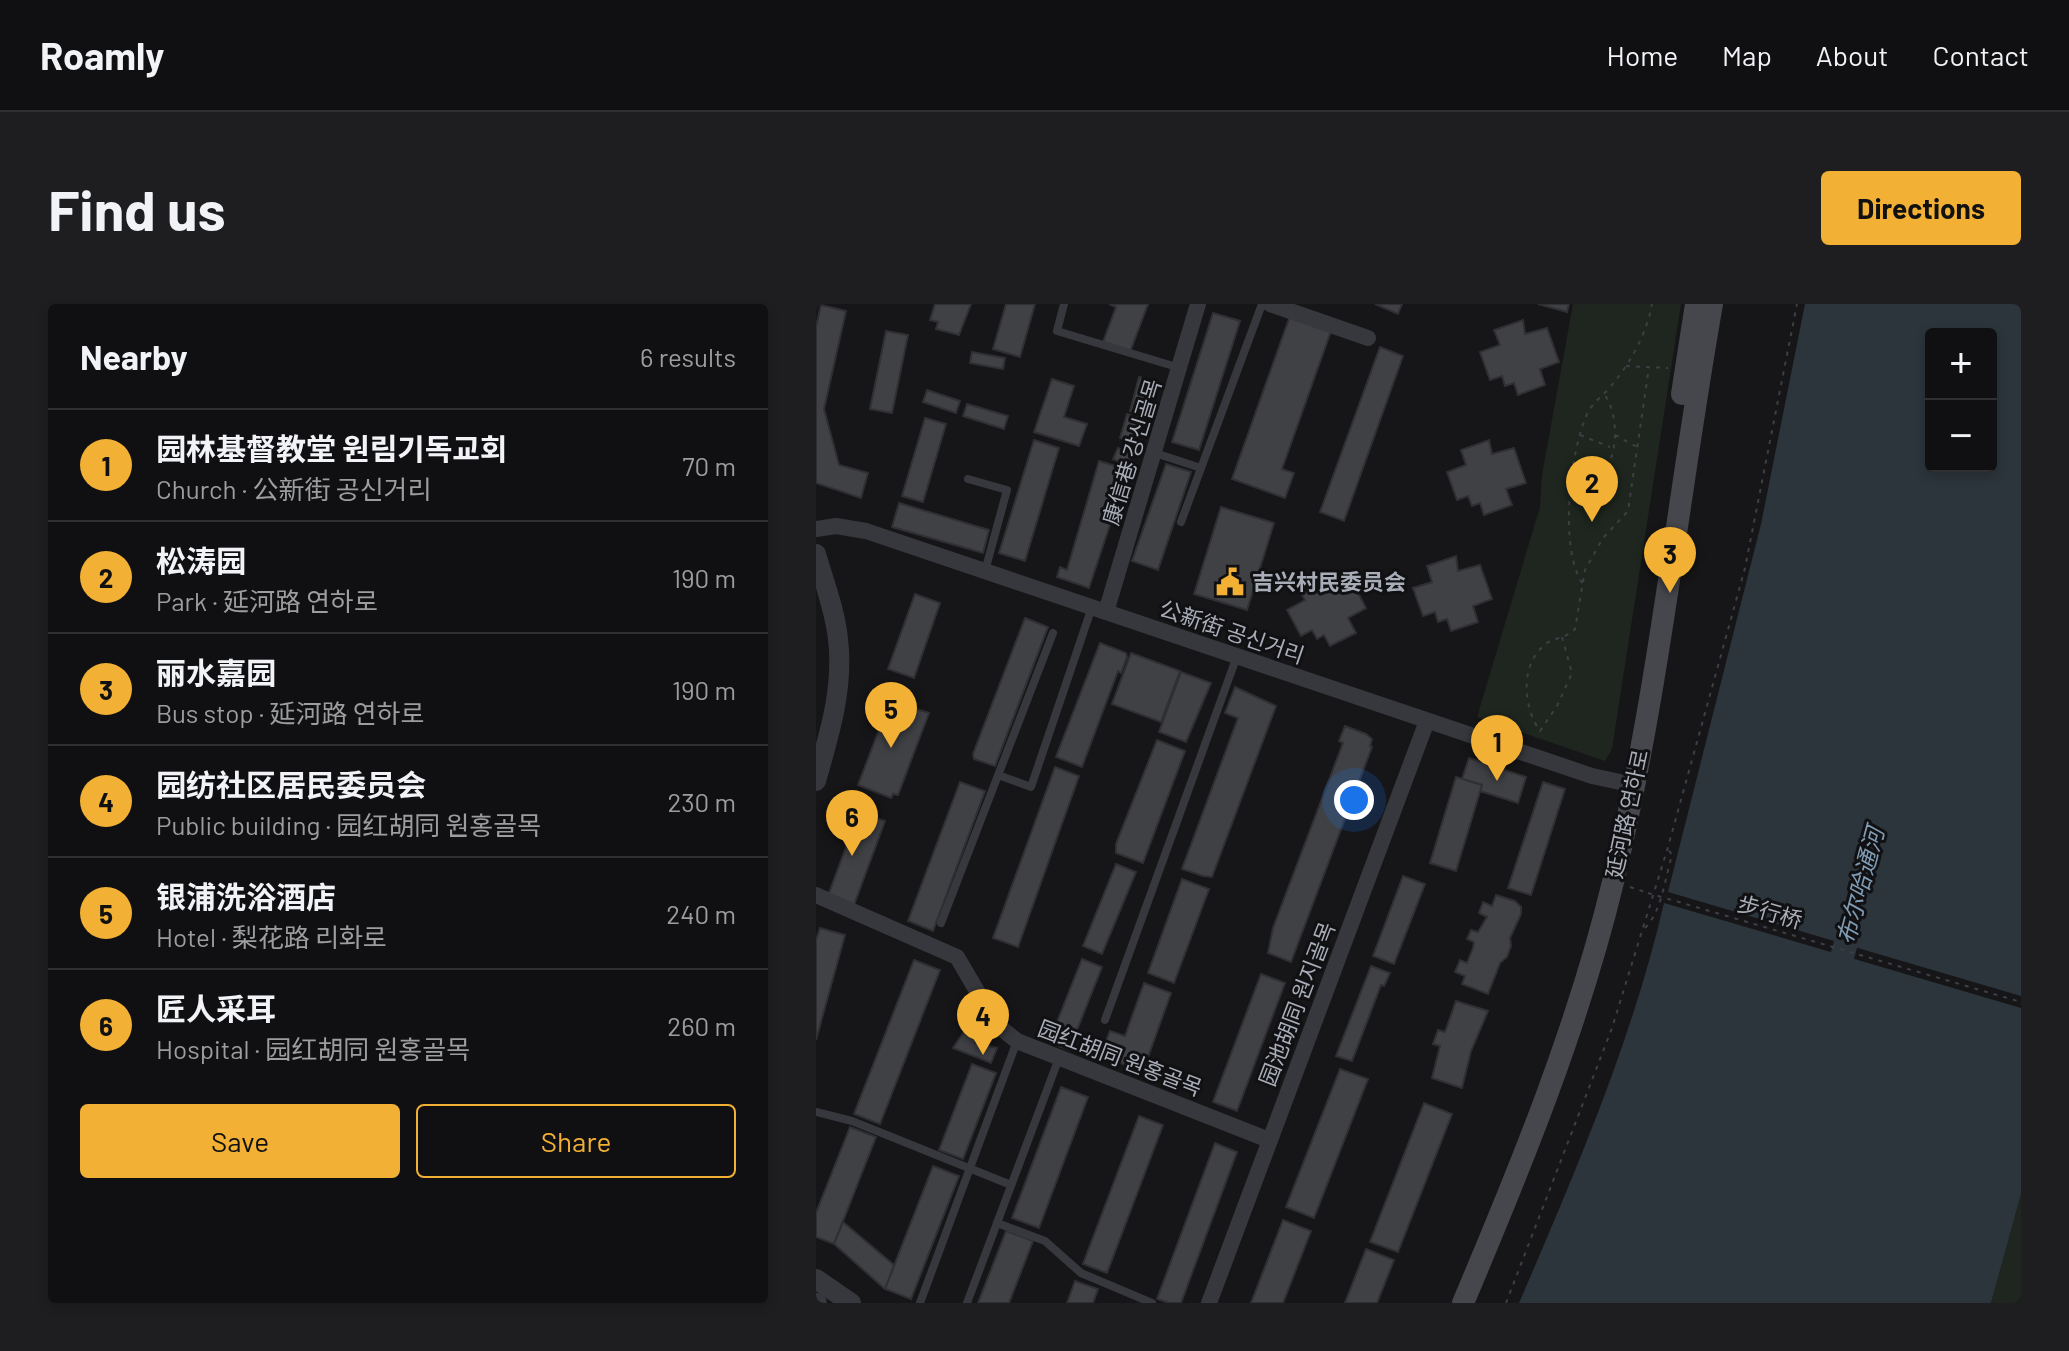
<!DOCTYPE html>
<html lang="en">
<head>
<meta charset="utf-8">
<style>
  :root { --surface:#101012; --page:#1e1e20; --text:#f1f3f6; --muted:#9c9d9f; --line:#303032; --accent:#f2b134 }
  body { margin:0; font-family:Barlow,"Noto Sans SC","Noto Sans KR",sans-serif; background:var(--page); color:var(--text) }
  .controls { position:absolute; right:24px; top:24px; display:grid; overflow:hidden; border-radius:8px; box-shadow:0 4px 12px #0003 }
  .controls button { width:72px; height:72px; display:grid; place-items:center; padding:0; border:0; border-bottom:2px solid var(--line); background:var(--surface); color:var(--text); font:40px sans-serif }
  .you { position:absolute; left:538px; top:496px; width:28px; height:28px; margin:-20px; border:6px solid #fff; border-radius:50%; background:#1a73e8; box-shadow:0 0 0 12px #1a73e833 }
  .badge { display:grid; place-items:center; width:52px; height:52px; border-radius:50%; background:var(--accent); color:#111; font-size:26px; font-weight:700 }
  .pin { position:absolute; translate:-50% -66px; filter:drop-shadow(0 2px 4px #0008) }
  .pin::after { content:''; position:absolute; top:42px; width:28px; height:24px; background:inherit; clip-path:polygon(0 0,100% 0,50% 100%) }
  .list { margin:0; padding:0; list-style:none }
  h2 { display:flex; justify-content:space-between; align-items:center; height:104px; margin:0; padding:0 32px; font-size:34px }
  h2 small { font-size:26px; font-weight:400; color:var(--muted) }
  .list li { display:grid; grid-template-columns:52px 1fr auto; gap:24px; align-items:center; box-sizing:border-box; height:112px; padding:0 32px; border-top:2px solid var(--line) }
  .list b { display:block; font-size:30px; white-space:nowrap }
  .list p { margin:0; font-size:26px; white-space:nowrap; color:var(--muted) }
  .list em { font-size:26px; font-style:normal; color:var(--muted) }
  .actions { display:flex; gap:16px; padding:24px 32px }
  .actions a { flex:1; padding:18px 0; border:2px solid var(--accent); border-radius:8px; text-align:center; font-size:28px; color:var(--accent) }
  .actions .main { background:var(--accent); color:#111 }
  .map { position:relative; flex:none; width:1205px; height:999px; overflow:hidden; border-radius:8px }
  header { display:flex; align-items:center; gap:48px; box-sizing:border-box; height:112px; padding:0 40px; background:var(--surface); border-bottom:2px solid var(--line) }
  header strong { font-size:38px }
  nav { display:flex; gap:44px; margin-inline-start:auto; font-size:28px }
  .intro { display:flex; align-items:center; justify-content:space-between; box-sizing:border-box; height:192px; padding:0 48px }
  h1 { margin:0; font-size:56px }
  .button { padding:20px 36px; border-radius:8px; background:var(--accent); color:#111; font-size:28px; font-weight:700 }
  main { display:flex; gap:48px; padding:0 48px }
  aside { flex:1; background:var(--surface); border-radius:8px; box-shadow:0 4px 12px #0003 }
  .map>svg:first-child { display:block }
  .green { fill:#1e261f }
  .water { fill:#2c353c; fill-rule:evenodd }
  .lines { fill:none; stroke-linecap:round; stroke-linejoin:round }
  .river { stroke:#2c353c; stroke-width:24 }
  .building { fill:#404145; stroke:#303034; stroke-width:2 }
  .path { stroke:#3d3f44; stroke-width:2; stroke-dasharray:4 6; stroke-linecap:butt }
  .service { stroke:#37383d; stroke-width:8 }
  .minor { stroke:#37383d; stroke-width:16 }
  .tertiary { stroke:#37383d; stroke-width:20 }
  .secondary { stroke:#45474d; stroke-width:22 }
  .path-bridge { stroke:#3d3f44; stroke-width:2; stroke-dasharray:4 6; stroke-linecap:butt }
  .labels { text-anchor:middle; stroke-width:6; stroke-linejoin:round; paint-order:stroke }
  .street-label { font-size:22px; fill:#a8adb8; stroke:#111113 }
  .poi-label { font-size:22px; font-weight:bold; fill:#a8adb8; stroke:#111113; text-anchor:start }
  .water-label { font-size:24px; font-style:italic; fill:#7f9bb3; stroke:#111113 }
</style>
</head>
<body>
<header>
<strong>Roamly</strong>
<nav><a>Home</a><a>Map</a><a>About</a><a>Contact</a></nav>
</header>
<div class="intro"><h1>Find us</h1><a class="button">Directions</a></div>
<main>
<aside>
<h2>Nearby<small>6 results</small></h2>
<ul class="list">
<li><span class="badge">1</span><div><b>园林基督教堂 원림기독교회</b><p>Church · 公新街 공신거리</p></div><em>70 m</em></li>
<li><span class="badge">2</span><div><b>松涛园</b><p>Park · 延河路 연하로</p></div><em>190 m</em></li>
<li><span class="badge">3</span><div><b>丽水嘉园</b><p>Bus stop · 延河路 연하로</p></div><em>190 m</em></li>
<li><span class="badge">4</span><div><b>园纺社区居民委员会</b><p>Public building · 园红胡同 원홍골목</p></div><em>230 m</em></li>
<li><span class="badge">5</span><div><b>银浦洗浴酒店</b><p>Hotel · 梨花路 리화로</p></div><em>240 m</em></li>
<li><span class="badge">6</span><div><b>匠人采耳</b><p>Hospital · 园红胡同 원홍골목</p></div><em>260 m</em></li>
</ul>
<div class="actions"><a class="main">Save</a><a>Share</a></div>
</aside>
<div class="map">
<svg width="1205" height="999" viewBox="0 0 1205 999">
  <rect width="100%" height="100%" fill="#161618"/>
  <g class="green">
    <path d="M 757,0 L 865,0 L 796,445 L 789,457 L 661,413 L 724,203 L 726,171 Z"/>
    <path d="M 1205,890 L 1205,999 L 1175,999 Z"/>
  </g>
  <g class="water">
    <path d="M 989,0 L 1205,0 L 1205,692 L 852,588 L 945,220 ZM 1175,30 L 1175,162 L 1115,162 L 1115,30 Z"/>
    <path d="M 848,599 L 1205,704 L 1205,890 L 1175,999 L 703,999 C 759,869 816,737 848,599 Z"/>
  </g>
  <g class="lines">
    <path class="river" d="M 1018,682 L 1038,610"/>
  </g>
  <g class="building">
    <path d="M 119,0 L 155,0 L 143,31 L 120,25 L 122,18 L 114,16 Z"/>
    <path d="M 190,0 L 219,0 L 204,53 L 177,45 Z"/>
    <path d="M 293,0 L 332,0 L 314,48 L 287,38 L 300,3 Z"/>
    <path d="M 559,0 L 586,0 L 582,10 Z"/>
    <path d="M 722,0 L 753,0 L 751,8 Z"/>
    <path d="M 5,1 L 30,7 L 8,105 L 23,161 L 52,169 L 45,194 L 0,179 L 0,23 Z"/>
    <path d="M 397,9 L 424,17 L 383,146 L 356,138 Z"/>
    <path d="M 474,12 L 515,27 L 466,165 L 478,169 L 469,194 L 416,175 Z"/>
    <path d="M 707,16 L 709,30 L 731,24 L 743,58 L 724,65 L 729,81 L 702,91 L 698,79 L 689,82 L 686,72 L 674,76 L 664,48 L 684,41 L 678,26 Z"/>
    <path d="M 70,27 L 92,31 L 76,109 L 54,105 Z"/>
    <path d="M 564,43 L 587,52 L 528,217 L 504,208 Z"/>
    <path d="M 156,48 L 189,54 L 187,65 L 154,59 Z"/>
    <path d="M 323,73 L 336,77 L 327,110 L 314,107 Z"/>
    <path d="M 236,75 L 258,82 L 248,113 L 271,120 L 263,142 L 218,128 Z"/>
    <path d="M 111,86 L 144,97 L 140,109 L 107,98 Z"/>
    <path d="M 151,100 L 192,112 L 188,125 L 147,112 Z"/>
    <path d="M 311,110 L 326,115 L 318,139 L 304,134 Z"/>
    <path d="M 109,114 L 130,120 L 107,198 L 86,192 Z"/>
    <path d="M 218,136 L 243,144 L 209,257 L 183,249 Z"/>
    <path d="M 673,136 L 676,150 L 698,144 L 710,179 L 690,185 L 696,201 L 668,211 L 664,199 L 656,202 L 652,192 L 641,196 L 631,168 L 650,161 L 645,146 Z"/>
    <path d="M 302,144 L 317,151 L 312,162 L 297,155 Z"/>
    <path d="M 283,157 L 312,166 L 273,284 L 241,273 L 244,263 L 251,266 Z"/>
    <path d="M 350,160 L 375,168 L 342,266 L 316,257 Z"/>
    <path d="M 83,199 L 173,226 L 167,249 L 76,223 Z"/>
    <path d="M 405,203 L 458,219 L 431,306 L 378,290 Z"/>
    <path d="M 640,252 L 642,267 L 664,261 L 676,295 L 657,302 L 662,318 L 635,327 L 631,315 L 622,318 L 619,308 L 607,312 L 597,284 L 616,278 L 611,262 Z"/>
    <path d="M 508,268 L 512,281 L 533,272 L 550,304 L 532,314 L 540,329 L 514,342 L 508,331 L 501,335 L 496,326 L 485,332 L 471,306 L 489,296 L 481,282 Z"/>
    <path d="M 99,290 L 124,299 L 98,374 L 72,365 Z"/>
    <path d="M 209,314 L 232,323 L 179,462 L 158,455 L 157,450 Z"/>
    <path d="M 284,339 L 310,349 L 311,353 L 305,369 L 302,367 L 266,463 L 240,453 Z"/>
    <path d="M 315,349 L 364,367 L 345,418 L 296,400 Z"/>
    <path d="M 365,368 L 395,379 L 370,438 L 343,428 Z"/>
    <path d="M 419,383 L 460,402 L 396,573 L 387,572 L 366,565 L 422,414 L 409,409 Z"/>
    <path d="M 74,397 L 113,409 L 82,491 L 77,490 L 75,494 L 42,481 Z"/>
    <path d="M 529,422 L 550,430 L 556,435 L 554,442 L 556,443 L 475,658 L 452,649 L 457,624 L 527,439 L 523,437 Z"/>
    <path d="M 341,436 L 369,447 L 327,559 L 300,549 L 300,540 Z"/>
    <path d="M 653,454 L 710,473 L 702,499 L 664,487 L 666,481 L 646,475 Z"/>
    <path d="M 239,463 L 263,472 L 202,643 L 177,634 Z"/>
    <path d="M 640,473 L 666,481 L 640,567 L 614,559 Z"/>
    <path d="M 144,478 L 169,487 L 117,627 L 92,617 Z"/>
    <path d="M 727,478 L 749,485 L 715,591 L 692,584 Z"/>
    <path d="M 43,508 L 69,517 L 38,601 L 12,592 Z"/>
    <path d="M 300,560 L 320,568 L 286,650 L 267,642 Z"/>
    <path d="M 587,572 L 609,580 L 578,660 L 557,652 Z"/>
    <path d="M 366,575 L 393,585 L 358,679 L 332,669 Z"/>
    <path d="M 680,591 L 699,597 L 705,603 L 705,610 L 694,634 L 695,642 L 691,653 L 684,659 L 672,690 L 646,680 L 649,672 L 639,668 L 644,656 L 651,659 L 657,644 L 658,638 L 651,635 L 655,626 L 662,628 L 671,613 L 663,609 L 667,598 L 676,602 Z"/>
    <path d="M 4,624 L 29,631 L 0,736 L 0,636 Z"/>
    <path d="M 266,655 L 286,663 L 253,746 L 233,738 Z"/>
    <path d="M 98,656 L 124,666 L 64,820 L 38,810 Z"/>
    <path d="M 555,662 L 574,669 L 568,682 L 565,681 L 536,757 L 520,752 Z"/>
    <path d="M 445,670 L 469,679 L 421,807 L 397,798 Z"/>
    <path d="M 328,679 L 355,689 L 327,767 L 284,752 L 294,727 L 309,732 Z"/>
    <path d="M 640,697 L 672,707 L 655,747 L 646,784 L 616,774 L 624,742 L 617,740 L 622,726 L 629,728 Z"/>
    <path d="M 147,729 L 161,735 L 159,739 L 181,744 L 175,759 L 137,744 Z"/>
    <path d="M 156,760 L 180,769 L 147,855 L 123,846 Z"/>
    <path d="M 524,765 L 552,775 L 498,914 L 470,903 Z"/>
    <path d="M 245,783 L 272,793 L 223,924 L 196,914 Z"/>
    <path d="M 608,799 L 636,810 L 582,948 L 554,938 Z"/>
    <path d="M 323,812 L 347,821 L 291,969 L 267,960 Z"/>
    <path d="M 34,823 L 60,833 L 18,940 L 0,933 L 0,909 Z"/>
    <path d="M 399,839 L 421,848 L 365,999 L 353,999 L 341,995 Z"/>
    <path d="M 117,862 L 143,872 L 95,995 L 69,985 Z"/>
    <path d="M 467,916 L 495,927 L 467,999 L 435,999 Z"/>
    <path d="M 27,918 L 78,961 L 69,985 L 18,940 Z"/>
    <path d="M 190,927 L 217,937 L 193,999 L 162,999 Z"/>
    <path d="M 550,945 L 578,956 L 561,999 L 529,999 Z"/>
    <path d="M 259,977 L 282,985 L 277,999 L 251,999 Z"/>
  </g>
  <g class="lines">
    <g class="path">
      <path d="M 810,62 L 852,64"/>
      <path d="M 764,131 L 794,143"/>
      <path d="M 799,131 L 821,143"/>
      <path d="M 759,171 L 777,178 C 803,164 805,112 788,90"/>
      <path d="M 766,279 C 743,243 754,148 771,110 C 776,99 787,92 795,82 C 814,60 831,29 836,0"/>
      <path d="M 746,333 L 756,369 L 741,402 L 724,427 C 707,403 703,359 731,339 C 740,333 751,334 759,325 L 769,266 L 787,234 L 812,207 L 833,63"/>
      <path d="M 814,583 L 832,589"/>
      <path d="M 829,624 C 846,607 849,574 856,551 L 852,545"/>
      <path d="M 164,741 L 168,731"/>
      <path d="M 690,999 L 796,724 L 852,543 L 929,264 L 981,0"/>
      <path d="M 1204,999 L 1205,997"/>
    </g>
    <g class="service">
      <path d="M 248,0 L 241,27 L 364,64"/>
      <path d="M 339,149 L 385,164"/>
      <path d="M 152,175 L 191,186 L 169,267"/>
      <path d="M 365,218 L 446,0"/>
      <path d="M 182,471 L 215,483 L 276,303"/>
      <path d="M 125,619 L 237,329"/>
      <path d="M 289,716 L 421,352"/>
      <path d="M 0,808 L 36,817 L 195,881"/>
      <path d="M 181,919 L 229,937 L 265,969 L 336,999"/>
      <path d="M 104,999 L 201,737"/>
      <path d="M 151,999 L 243,754"/>
    </g>
    <g class="minor">
      <path d="M 454,0 L 552,34"/>
      <path d="M 0,225 L 20,222 L 50,227 L 776,472 L 818,481"/>
      <path d="M 290,308 L 382,0"/>
      <path d="M 0,591 L 141,653 L 181,721 L 201,737 L 453,836"/>
      <path d="M 393,999 L 611,417"/>
    </g>
    <g class="tertiary">
      <path d="M 0,250 C 8,278 19,306 22,335 C 28,384 13,431 0,477"/>
      <path d="M 0,975 L 35,999"/>
      <path d="M 0,999 L 1,999"/>
    </g>
    <g class="secondary">
      <path d="M 866,90 L 880,0"/>
      <path d="M 647,999 C 705,862 762,723 797,578 C 843,388 862,192 896,0"/>
    </g>
    <path class="path-bridge" d="M 832,589 L 1205,698"/>
  </g>
  <defs>
    <symbol id="civic-bare" viewBox="-9 -9 18 18"><path d="M-.6-6.5H3V-4.5H.6V-3L4-1V1h2V6H-6V1h2V-1L-.6-3ZM-1.2 2.5V6h2.4V2.5Z" fill="#f2b134" stroke="#111113" stroke-width="2.5" paint-order="stroke"/></symbol>
  </defs>
  <g fill-rule="evenodd">
    <use href="#civic-bare" x="394" y="258" width="40" height="40"/>
  </g>
  <g class="labels">
    <g class="street-label">
      <text transform="translate(316 148) rotate(-73)" y="8">康信巷 강신골목</text>
      <text transform="translate(416 328) rotate(19)" y="8">公新街 공신거리</text>
      <text transform="translate(811 510) rotate(-78)" y="8">延河路 연하로</text>
      <text transform="translate(954 608) rotate(16)" y="8">步行桥</text>
      <text transform="translate(481 700) rotate(-69)" y="8">园池胡同 원지골목</text>
      <text transform="translate(304 754) rotate(21)" y="8">园红胡同 원홍골목</text>
    </g>
    <g class="poi-label">
      <text x="436" y="286">吉兴村民委员会</text>
    </g>
    <g class="water-label">
      <text transform="translate(1045 582) rotate(-75)" y="8">布尔哈通河</text>
    </g>
  </g>
</svg>
<div class="controls">
<button>+</button>
<button>−</button>
</div>
<div class="you"></div>
<div class="pin badge" style="left:681px;top:477px">1</div>
<div class="pin badge" style="left:776px;top:218px">2</div>
<div class="pin badge" style="left:854px;top:289px">3</div>
<div class="pin badge" style="left:167px;top:751px">4</div>
<div class="pin badge" style="left:75px;top:444px">5</div>
<div class="pin badge" style="left:36px;top:552px">6</div>
</div>
</main>
</body>
</html>
